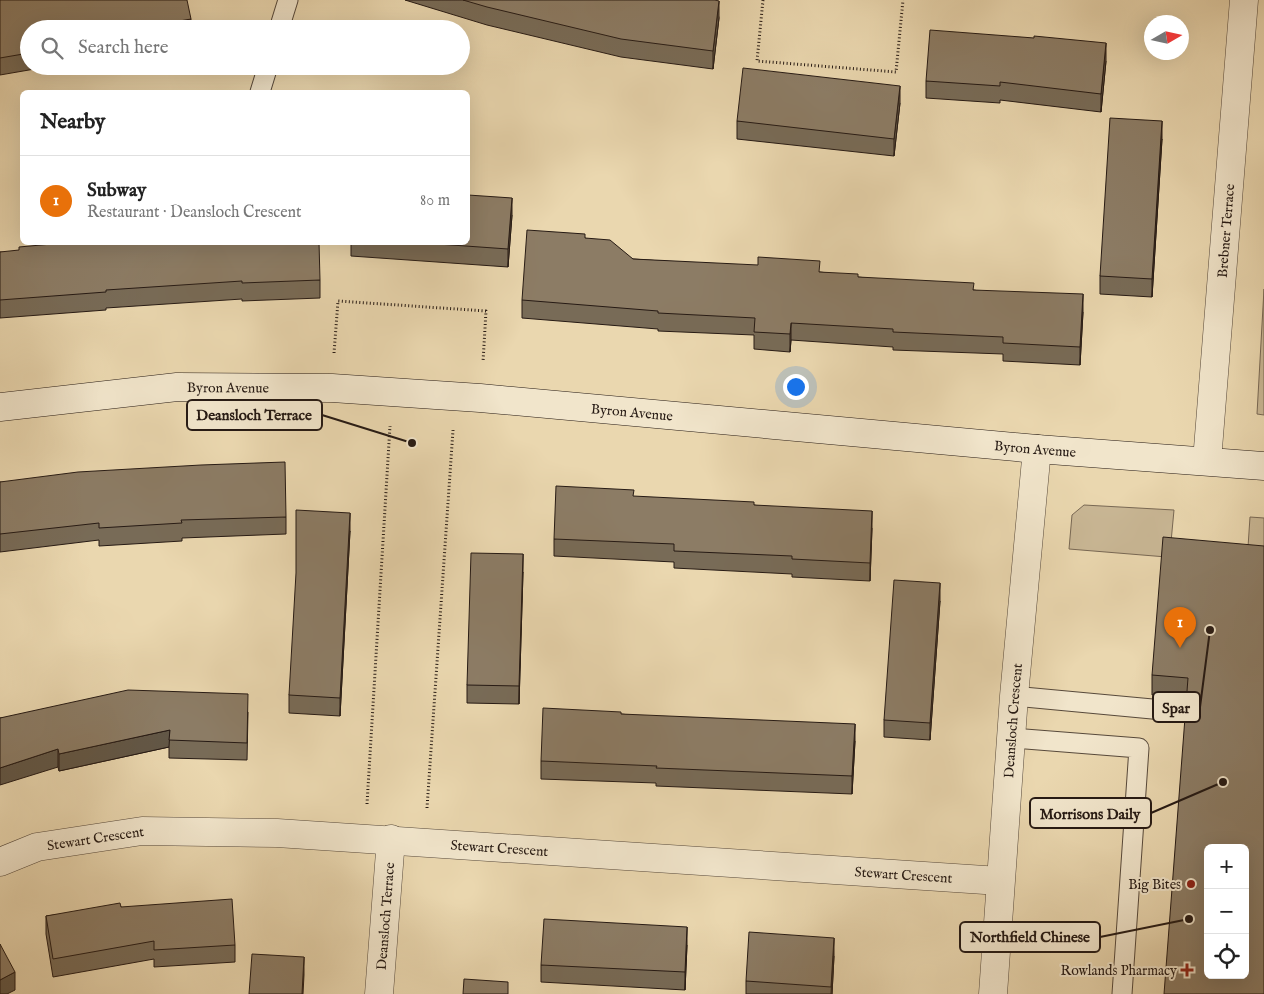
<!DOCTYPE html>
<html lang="en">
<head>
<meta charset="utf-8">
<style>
  :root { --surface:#fff; --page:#f2f2f2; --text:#222; --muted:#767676; --line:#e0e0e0; --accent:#8f2418 }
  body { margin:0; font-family:"IM FELL English",serif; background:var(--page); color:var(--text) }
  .controls { position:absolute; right:15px; bottom:15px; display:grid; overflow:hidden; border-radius:8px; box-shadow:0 5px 20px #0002 }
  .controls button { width:45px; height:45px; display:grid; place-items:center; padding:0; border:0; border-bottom:1px solid var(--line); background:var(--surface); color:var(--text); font:25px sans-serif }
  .compass { position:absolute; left:1144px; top:15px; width:45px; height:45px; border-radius:50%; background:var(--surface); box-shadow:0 5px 20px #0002; rotate:81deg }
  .you { position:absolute; left:795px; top:386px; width:18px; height:18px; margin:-12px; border:4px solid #fff; border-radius:50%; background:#1a73e8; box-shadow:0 0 0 8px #1a73e833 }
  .badge { display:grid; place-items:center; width:32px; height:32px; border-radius:50%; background:var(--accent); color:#fff; font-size:16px; font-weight:700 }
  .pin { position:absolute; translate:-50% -41px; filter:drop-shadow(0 1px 2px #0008) }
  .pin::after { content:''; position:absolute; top:26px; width:18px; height:15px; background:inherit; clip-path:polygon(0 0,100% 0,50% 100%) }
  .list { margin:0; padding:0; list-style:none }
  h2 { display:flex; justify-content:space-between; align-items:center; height:65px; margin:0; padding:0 20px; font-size:21px }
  h2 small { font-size:16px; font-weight:400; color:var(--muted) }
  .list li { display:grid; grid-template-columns:32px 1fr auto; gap:15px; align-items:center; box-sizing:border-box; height:90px; padding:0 20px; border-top:1px solid var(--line) }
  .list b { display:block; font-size:19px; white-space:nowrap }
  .list p { margin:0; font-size:16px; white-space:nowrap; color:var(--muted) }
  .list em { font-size:16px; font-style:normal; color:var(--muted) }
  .icon { flex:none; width:28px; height:28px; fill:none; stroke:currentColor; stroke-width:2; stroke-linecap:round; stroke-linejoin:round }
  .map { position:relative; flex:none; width:1264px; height:994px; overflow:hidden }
  .search { position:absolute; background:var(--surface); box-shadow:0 5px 20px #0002; left:20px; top:20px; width:450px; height:55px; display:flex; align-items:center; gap:12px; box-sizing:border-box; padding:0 18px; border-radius:28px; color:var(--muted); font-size:19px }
  .panel { position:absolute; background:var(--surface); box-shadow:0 5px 20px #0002; left:20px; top:90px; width:450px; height:155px; border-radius:8px }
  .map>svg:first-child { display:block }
  .green { fill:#c9b795; stroke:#786854 }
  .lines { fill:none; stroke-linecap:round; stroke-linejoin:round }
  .lane-casing { stroke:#57493b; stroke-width:21 }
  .street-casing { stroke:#57493b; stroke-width:29 }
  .secondary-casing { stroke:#261a14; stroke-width:29 }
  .path { stroke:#261a14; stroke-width:3; stroke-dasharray:1 2.5; stroke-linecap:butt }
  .lane { stroke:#f1e5cb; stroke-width:19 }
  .street { stroke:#f1e5cb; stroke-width:28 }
  .secondary { stroke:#f1e5cb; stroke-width:28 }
  .wall { fill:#786b57; stroke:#261a14 }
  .shaded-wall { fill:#625747; stroke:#261a14 }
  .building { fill:#8c7c65; stroke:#261a14; fill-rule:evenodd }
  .poi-dot { fill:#8f2418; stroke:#f1e5cb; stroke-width:2 }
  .labels { text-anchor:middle; stroke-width:4; stroke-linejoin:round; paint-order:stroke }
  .street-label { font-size:14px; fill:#261a14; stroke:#f1e5cb }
  .poi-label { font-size:14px; fill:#261a14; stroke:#f1e5cb; text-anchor:end }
  .leader { fill:none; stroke:#261a14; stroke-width:2 }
  .callout-dot { fill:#261a14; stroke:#f1e5cb; stroke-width:2 }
  .callout { fill:#f1e5cb; stroke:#261a14; stroke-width:2 }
  .callout-label { font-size:15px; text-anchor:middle; font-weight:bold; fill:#261a14 }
</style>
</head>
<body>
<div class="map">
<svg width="1264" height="994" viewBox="0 0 1264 994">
  <rect width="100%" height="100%" fill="#ead7af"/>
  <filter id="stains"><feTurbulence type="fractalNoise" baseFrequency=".004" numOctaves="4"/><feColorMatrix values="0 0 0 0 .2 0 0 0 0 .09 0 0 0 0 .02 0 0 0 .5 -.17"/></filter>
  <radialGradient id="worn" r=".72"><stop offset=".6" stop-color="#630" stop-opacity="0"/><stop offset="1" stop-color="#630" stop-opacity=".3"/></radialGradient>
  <g class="green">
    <path d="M 1264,289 L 1264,415 L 1257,414 Z"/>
    <path d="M 1084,505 L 1174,510 L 1171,542 L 1248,547 L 1250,517 L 1264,518 L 1264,565 L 1069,549 L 1072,515 Z"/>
  </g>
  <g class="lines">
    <defs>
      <g id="lane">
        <path d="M 279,29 L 288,0"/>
        <path d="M 260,92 L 268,66"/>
        <path d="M 1014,696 L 1163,710"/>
        <path d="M 1012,738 L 1139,748 L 1122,994"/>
      </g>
      <g id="street">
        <path id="s1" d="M 1207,461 L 1244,0"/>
        <path id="s2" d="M 0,862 L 37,847 L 142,831 L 277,833 L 1000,881"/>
        <path id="s3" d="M 379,994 L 391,839"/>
        <path id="s4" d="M 993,994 L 1014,696 L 1037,449"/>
      </g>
      <g id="secondary">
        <path id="s5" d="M 0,407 L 177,387 L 332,388 L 480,398 L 1037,449 L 1264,466"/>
      </g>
    </defs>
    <use href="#lane" class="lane-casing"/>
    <use href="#street" class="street-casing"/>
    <use href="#secondary" class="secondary-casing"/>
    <g class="path">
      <path d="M 763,0 L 757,61 L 896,72 L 903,0"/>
      <path d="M 334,353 L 338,301 L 486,311 L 483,362"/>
      <path d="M 367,804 L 390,426"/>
      <path d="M 427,808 L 453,430"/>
    </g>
    <use href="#lane" class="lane"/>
    <use href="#street" class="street"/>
    <use href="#secondary" class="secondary"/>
  </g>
  <g class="wall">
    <path d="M 0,0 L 191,19 L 191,29 L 29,29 L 29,66 L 52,66 L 0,75 Z"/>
    <path d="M 405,0 L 715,0 L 719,18 L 713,69 L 621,57 L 487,25 Z"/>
    <path d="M 1106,61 L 1101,112 L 1000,100 L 1000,103 L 926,98 L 926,81 Z"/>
    <path d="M 900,103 L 894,156 L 737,139 L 737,121 Z"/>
    <path d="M 1162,139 L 1152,297 L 1100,294 L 1100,276 Z"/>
    <path d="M 512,215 L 508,267 L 351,256 L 351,242 L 468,242 Z"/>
    <path d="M 585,238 L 633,259 L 820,272 L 858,277 L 974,290 L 1083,312 L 1080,365 L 1003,361 L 1003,354 L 893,350 L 893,347 L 791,340 L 790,352 L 754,349 L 754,335 L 658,331 L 658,329 L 522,318 L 522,300 Z"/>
    <path d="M 0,252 L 320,280 L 320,298 L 242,301 L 242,299 L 106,308 L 106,310 L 0,318 Z"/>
    <path d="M 0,482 L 286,517 L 286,534 L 182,538 L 182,541 L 99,546 L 99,540 L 0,552 Z"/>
    <path d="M 754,505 L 872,528 L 870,581 L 792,577 L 792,574 L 674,568 L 674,562 L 554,556 L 554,539 Z"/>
    <path d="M 350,531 L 340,716 L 289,713 L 289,695 Z"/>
    <path d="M 1264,546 L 1187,698 L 1152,695 L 1152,675 Z"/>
    <path d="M 523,572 L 519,704 L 467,703 L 467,685 Z"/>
    <path d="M 940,601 L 930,740 L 884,737 L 884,720 Z"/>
    <path d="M 248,712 L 247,760 L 169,758 L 169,747 L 59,771 L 58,767 L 0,718 Z"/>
    <path d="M 621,714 L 855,741 L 852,794 L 656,786 L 656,783 L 541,779 L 541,761 Z"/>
    <path d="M 121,907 L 235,945 L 235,962 L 154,967 L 154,959 L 53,977 L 46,934 L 46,916 Z"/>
    <path d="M 687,945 L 685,990 L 541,982 L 541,965 Z"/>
    <path d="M 834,956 L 832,994 L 746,994 L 746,981 Z"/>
  </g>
  <g class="shaded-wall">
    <path d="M 719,1 L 719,18 L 713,69 L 713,51 Z"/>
    <path d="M 1106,43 L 1106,61 L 1101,112 L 1101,94 Z"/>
    <path d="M 900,86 L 900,103 L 894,156 L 894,139 Z"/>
    <path d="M 1162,121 L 1162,139 L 1152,297 L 1152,279 Z"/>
    <path d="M 512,198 L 512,215 L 508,267 L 508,249 Z"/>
    <path d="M 1083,294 L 1083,312 L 1080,365 L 1080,347 Z"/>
    <path d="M 791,323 L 791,340 L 790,352 L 790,334 Z"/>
    <path d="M 872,511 L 872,528 L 870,581 L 870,563 Z"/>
    <path d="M 350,513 L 350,531 L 340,716 L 340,698 Z"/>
    <path d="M 523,554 L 523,572 L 519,704 L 519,686 Z"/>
    <path d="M 940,583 L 940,601 L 930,740 L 930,723 Z"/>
    <path d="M 855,724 L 855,741 L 852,794 L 852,776 Z"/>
    <path d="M 170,730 L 169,747 L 59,771 L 59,754 Z"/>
    <path d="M 58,749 L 58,767 L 0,785 L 0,768 Z"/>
    <path d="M 687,927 L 687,945 L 685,990 L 685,972 Z"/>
    <path d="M 834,938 L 834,956 L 832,994 L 831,994 Z"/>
    <path d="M 304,957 L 304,975 L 303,994 L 302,994 Z"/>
    <path d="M 15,972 L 15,990 L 7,994 L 0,994 L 0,980 Z"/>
  </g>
  <g class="building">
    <path d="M 0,0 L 187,0 L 191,19 L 133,29 L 29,29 L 29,53 L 0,58 Z"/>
    <path d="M 463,0 L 715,0 L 719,1 L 713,51 L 621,39 L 487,7 Z"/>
    <path d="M 930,30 L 1034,38 L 1034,36 L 1106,43 L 1101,94 L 1000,82 L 1000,86 L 926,81 Z"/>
    <path d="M 743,68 L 900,86 L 894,139 L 737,121 Z"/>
    <path d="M 1110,118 L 1162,121 L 1152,279 L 1100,276 Z"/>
    <path d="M 468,195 L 512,198 L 508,249 L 409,242 L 468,242 Z"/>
    <path d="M 527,230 L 585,234 L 585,238 L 610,240 L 633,259 L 758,265 L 758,257 L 820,261 L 819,272 L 858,274 L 858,277 L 974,283 L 973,290 L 1083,294 L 1080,347 L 1003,343 L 1003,337 L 893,332 L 893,329 L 791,323 L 790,334 L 754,332 L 755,318 L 658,313 L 658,311 L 522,300 Z"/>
    <path d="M 74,242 L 319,242 L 320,280 L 242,283 L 242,281 L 106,290 L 106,292 L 0,300 L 0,252 L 19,250 L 19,247 Z"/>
    <path d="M 285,462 L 286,517 L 181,520 L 182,523 L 99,528 L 99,523 L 0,534 L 0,482 L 78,472 L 201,465 Z"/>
    <path d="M 556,486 L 634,490 L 633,496 L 754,502 L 754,505 L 872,511 L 870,563 L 792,559 L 792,556 L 674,551 L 674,544 L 554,539 Z"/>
    <path d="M 296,510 L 350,513 L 340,698 L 289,695 L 296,573 Z"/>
    <path d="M 1163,537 L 1264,546 L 1264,994 L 1164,994 L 1188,678 L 1152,675 ZM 1208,848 L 1245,848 L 1245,975 L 1208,975 Z"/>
    <path d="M 471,553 L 523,554 L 519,686 L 467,685 Z"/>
    <path d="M 894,580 L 940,583 L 930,723 L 884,720 Z"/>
    <path d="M 128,690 L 248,694 L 247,743 L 169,740 L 170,730 L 59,754 L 58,749 L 0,768 L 0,718 Z"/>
    <path d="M 543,708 L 621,712 L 621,714 L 855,724 L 852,776 L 656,768 L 657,766 L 541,761 Z"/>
    <path d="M 232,899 L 235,945 L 154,950 L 154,941 L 53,959 L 46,916 L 120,903 L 121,907 Z"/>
    <path d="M 544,919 L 687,927 L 685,972 L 541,965 Z"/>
    <path d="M 749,932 L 834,938 L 831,987 L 746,981 Z"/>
    <path d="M 0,944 L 15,972 L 0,980 Z"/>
    <path d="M 252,954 L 304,957 L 302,994 L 249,994 Z"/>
    <path d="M 464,979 L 508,982 L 508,994 L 463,994 Z"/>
  </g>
  <g class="poi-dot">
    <circle cx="1191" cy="884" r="5"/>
    <path d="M1184.5 962.5h5v5h5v5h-5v5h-5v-5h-5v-5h5z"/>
  </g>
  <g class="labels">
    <g class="street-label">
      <text dy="5" stroke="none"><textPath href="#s1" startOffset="231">Brebner Terrace</textPath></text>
      <text dy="5" stroke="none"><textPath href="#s5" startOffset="229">Byron Avenue</textPath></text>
      <text dy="5" stroke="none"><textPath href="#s5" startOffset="634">Byron Avenue</textPath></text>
      <text dy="5" stroke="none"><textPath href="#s5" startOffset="1039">Byron Avenue</textPath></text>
      <text dy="5" stroke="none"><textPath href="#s4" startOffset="274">Deansloch Crescent</textPath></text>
      <text dy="5" stroke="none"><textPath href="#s2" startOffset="99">Stewart Crescent</textPath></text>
      <text dy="5" stroke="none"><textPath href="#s2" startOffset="504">Stewart Crescent</textPath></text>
      <text dy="5" stroke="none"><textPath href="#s2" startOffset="909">Stewart Crescent</textPath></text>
      <text dy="5" stroke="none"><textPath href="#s3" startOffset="78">Deansloch Terrace</textPath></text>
    </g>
    <g class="poi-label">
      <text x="1181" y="889">Big Bites</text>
      <text x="1177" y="975">Rowlands Pharmacy</text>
    </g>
  </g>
  <path class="leader" d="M412 443L322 415M1210 630L1200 707M1223 782L1151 813M1189 919L1100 937"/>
  <g class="callout-dot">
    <circle cx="412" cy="443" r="5"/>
    <circle cx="1210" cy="630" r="5"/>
    <circle cx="1223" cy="782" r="5"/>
    <circle cx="1189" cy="919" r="5"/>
  </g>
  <g class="callout">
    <rect x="187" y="400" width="135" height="30" rx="5"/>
    <rect x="1153" y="692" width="47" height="30" rx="5"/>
    <rect x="1030" y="798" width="121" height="30" rx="5"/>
    <rect x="960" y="922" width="140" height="30" rx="5"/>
  </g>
  <g class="callout-label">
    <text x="254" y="420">Deansloch Terrace</text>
    <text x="1176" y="713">Spar</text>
    <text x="1090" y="819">Morrisons Daily</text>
    <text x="1030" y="942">Northfield Chinese</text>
  </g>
  <rect width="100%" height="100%" filter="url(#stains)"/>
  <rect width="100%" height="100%" fill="url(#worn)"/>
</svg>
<div class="controls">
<button>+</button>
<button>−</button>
<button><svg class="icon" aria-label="locate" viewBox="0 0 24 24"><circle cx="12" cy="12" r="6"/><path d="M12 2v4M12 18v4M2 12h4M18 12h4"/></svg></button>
</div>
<svg class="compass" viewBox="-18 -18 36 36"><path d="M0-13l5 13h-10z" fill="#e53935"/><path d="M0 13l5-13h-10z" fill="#767676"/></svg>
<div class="you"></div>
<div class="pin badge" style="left:1180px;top:648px;background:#e8710a">1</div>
<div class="search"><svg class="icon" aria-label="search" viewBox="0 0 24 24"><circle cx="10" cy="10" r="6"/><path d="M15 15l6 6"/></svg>Search here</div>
<section class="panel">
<h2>Nearby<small></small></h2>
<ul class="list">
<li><span class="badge" style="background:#e8710a">1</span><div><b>Subway</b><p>Restaurant · Deansloch Crescent</p></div><em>80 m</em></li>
</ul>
</section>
</div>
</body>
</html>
